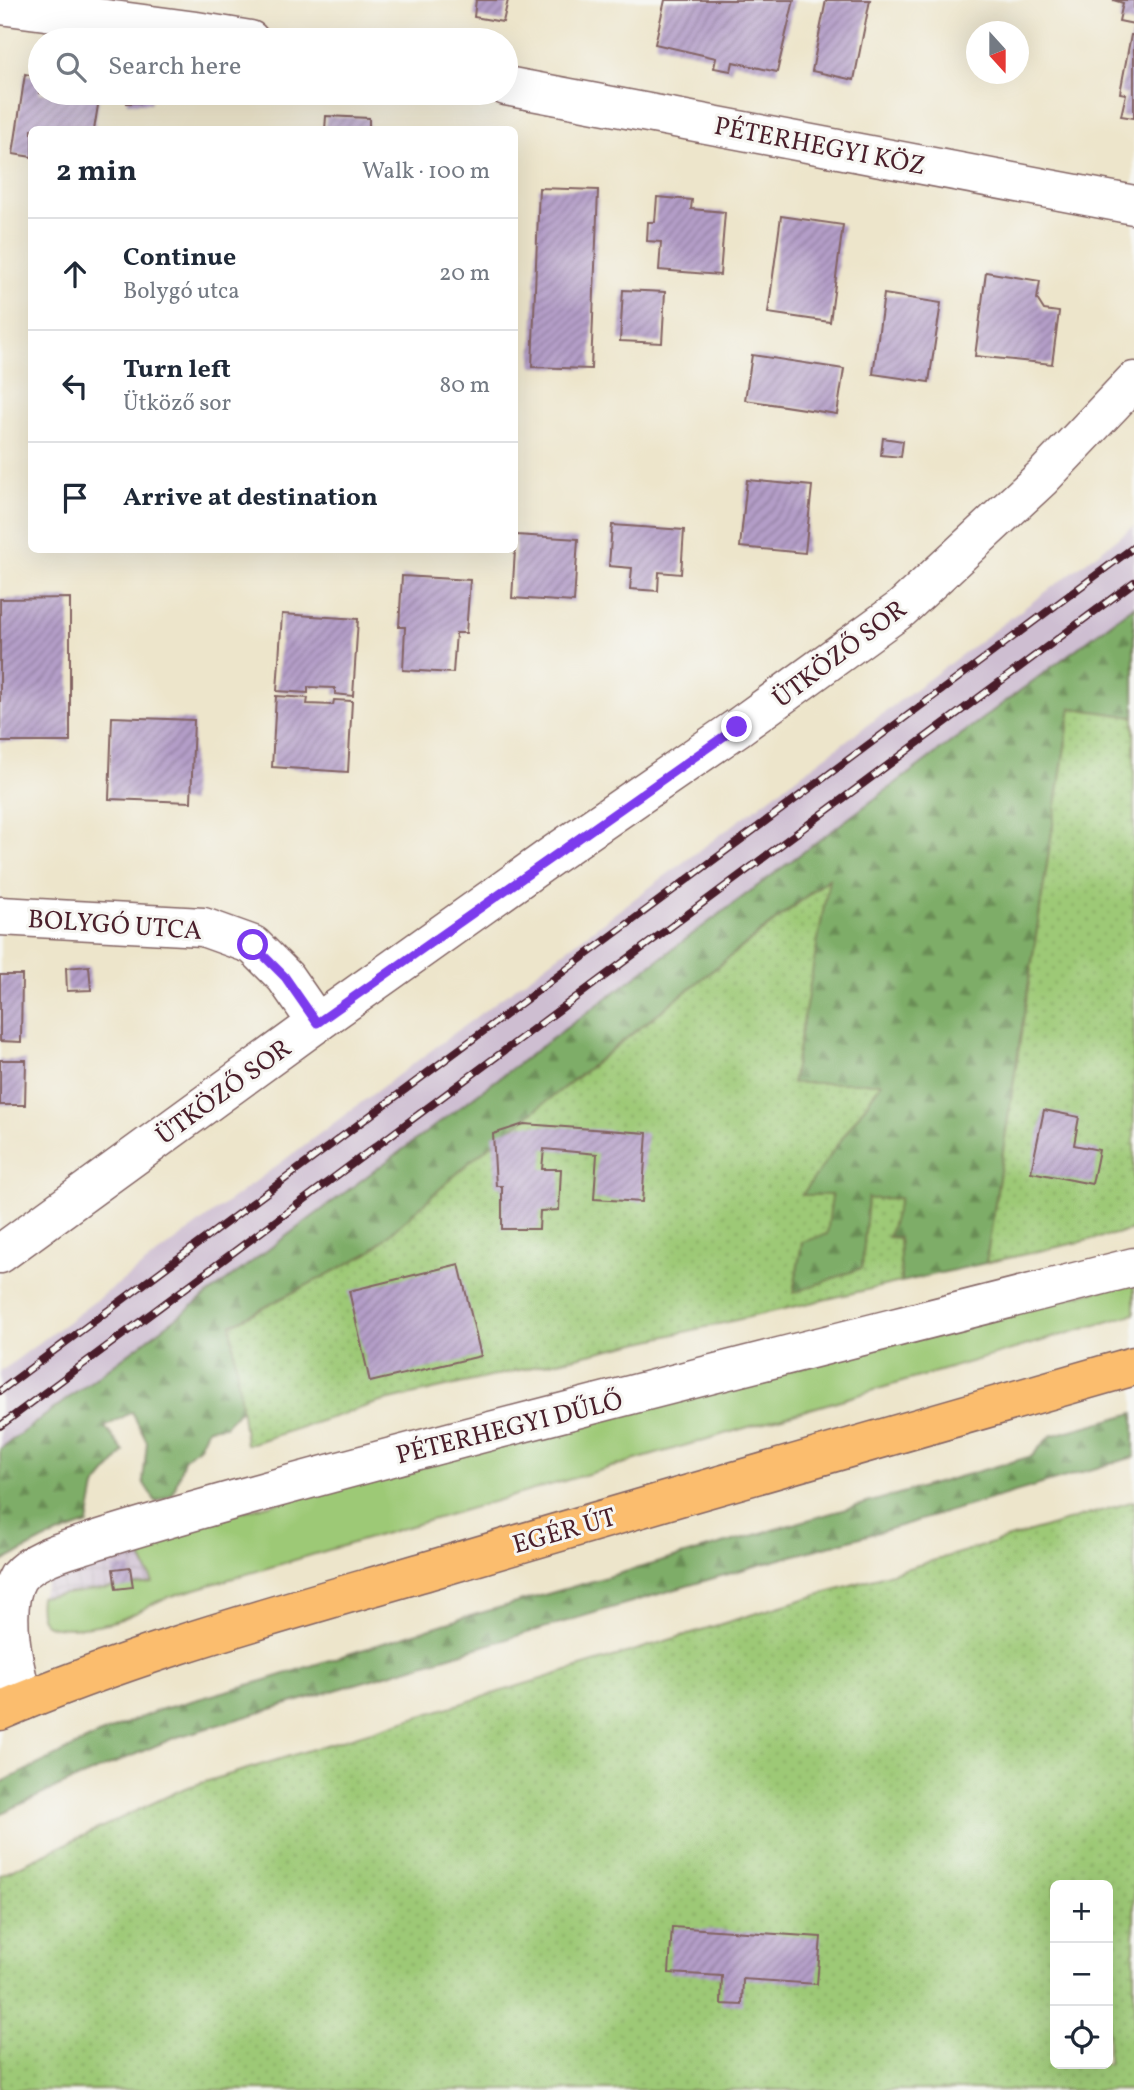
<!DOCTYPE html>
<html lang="en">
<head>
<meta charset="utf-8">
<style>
  :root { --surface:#fff; --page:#f2f2f3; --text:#1f2937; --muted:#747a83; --line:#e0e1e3 }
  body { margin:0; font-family:Vollkorn,serif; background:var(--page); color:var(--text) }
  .controls { position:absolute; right:21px; bottom:21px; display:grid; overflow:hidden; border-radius:10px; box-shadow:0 7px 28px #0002 }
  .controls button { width:63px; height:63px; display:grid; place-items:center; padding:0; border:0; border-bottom:2px solid var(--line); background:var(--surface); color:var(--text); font:35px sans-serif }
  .compass { position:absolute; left:966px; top:21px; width:63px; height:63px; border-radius:50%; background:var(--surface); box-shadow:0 7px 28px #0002; rotate:159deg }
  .stop { position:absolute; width:21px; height:21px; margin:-16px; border:5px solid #7c3aed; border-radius:50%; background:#fff }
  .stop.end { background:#7c3aed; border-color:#fff; box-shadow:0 2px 7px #0008 }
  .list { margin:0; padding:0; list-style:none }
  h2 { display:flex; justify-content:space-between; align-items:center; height:91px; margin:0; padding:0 28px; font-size:30px }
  h2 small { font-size:23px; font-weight:400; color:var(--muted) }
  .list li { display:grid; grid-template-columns:46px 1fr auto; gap:21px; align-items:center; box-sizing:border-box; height:112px; padding:0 28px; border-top:2px solid var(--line) }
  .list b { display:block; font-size:26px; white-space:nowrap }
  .list p { margin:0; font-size:23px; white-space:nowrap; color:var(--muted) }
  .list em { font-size:23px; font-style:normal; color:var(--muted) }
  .icon { flex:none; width:38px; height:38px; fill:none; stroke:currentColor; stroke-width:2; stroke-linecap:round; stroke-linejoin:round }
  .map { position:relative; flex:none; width:1134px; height:2090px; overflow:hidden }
  .search { position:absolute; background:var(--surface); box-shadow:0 7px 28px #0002; left:28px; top:28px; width:490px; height:77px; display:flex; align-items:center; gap:18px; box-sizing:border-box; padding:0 24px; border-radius:38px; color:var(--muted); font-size:26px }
  .panel { position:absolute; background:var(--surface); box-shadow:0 7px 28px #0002; left:28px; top:126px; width:490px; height:427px; border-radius:10px }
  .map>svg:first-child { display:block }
  .industrial { fill:url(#industrial-grid) }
  .railway { fill:#cebed1 }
  .green { fill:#9dc976; stroke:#747450; stroke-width:2 }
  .forest { fill:url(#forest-firs); stroke:#646649; stroke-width:2 }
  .garden { fill:url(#garden-dots); stroke:#747450; stroke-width:2; fill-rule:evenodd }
  .building { fill:url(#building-hatch) }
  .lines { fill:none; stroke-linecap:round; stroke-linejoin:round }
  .minor-casing { stroke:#836463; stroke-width:41 }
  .primary-casing { stroke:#836463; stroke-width:41 }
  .minor { stroke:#fff; stroke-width:38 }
  .primary { stroke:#fbbd6e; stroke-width:38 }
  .rail-casing { stroke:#4a1f2b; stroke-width:8 }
  .rail { stroke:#f6f6f2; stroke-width:5; stroke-dasharray:16; stroke-linecap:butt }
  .route { stroke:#7c3aed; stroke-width:9 }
  .labels { text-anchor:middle; stroke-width:6; stroke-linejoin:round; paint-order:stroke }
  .street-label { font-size:26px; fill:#4a1f2b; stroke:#f6f6f2 }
</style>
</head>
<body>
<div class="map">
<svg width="1134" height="2090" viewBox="0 0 1134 2090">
  <defs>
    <pattern id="industrial-grid" width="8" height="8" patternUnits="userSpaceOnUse" patternTransform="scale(1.75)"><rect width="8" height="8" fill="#cebed1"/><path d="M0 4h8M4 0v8" fill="none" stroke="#b2a3b4"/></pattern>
    <pattern id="forest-firs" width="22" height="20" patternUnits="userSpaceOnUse" patternTransform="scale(1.75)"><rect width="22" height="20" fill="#7ead67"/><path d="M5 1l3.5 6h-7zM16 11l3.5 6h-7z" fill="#698c55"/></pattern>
    <pattern id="garden-dots" width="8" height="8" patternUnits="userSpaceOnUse" patternTransform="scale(1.75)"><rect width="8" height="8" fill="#9dc976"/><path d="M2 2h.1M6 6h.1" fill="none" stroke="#89ac66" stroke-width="1.8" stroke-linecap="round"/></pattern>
    <pattern id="building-hatch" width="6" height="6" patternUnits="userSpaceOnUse" patternTransform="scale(1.75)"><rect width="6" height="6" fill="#b49ec8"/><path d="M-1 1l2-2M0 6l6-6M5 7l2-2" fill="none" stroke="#9480a3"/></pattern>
  </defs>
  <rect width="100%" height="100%" fill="#f6f6f2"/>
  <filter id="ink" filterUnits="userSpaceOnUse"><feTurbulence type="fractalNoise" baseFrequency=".0143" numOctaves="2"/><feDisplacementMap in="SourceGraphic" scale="14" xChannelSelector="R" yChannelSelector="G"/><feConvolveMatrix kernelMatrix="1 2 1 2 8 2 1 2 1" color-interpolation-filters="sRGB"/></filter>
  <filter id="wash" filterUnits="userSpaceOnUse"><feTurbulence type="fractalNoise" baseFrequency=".00686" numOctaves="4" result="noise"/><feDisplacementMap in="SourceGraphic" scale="28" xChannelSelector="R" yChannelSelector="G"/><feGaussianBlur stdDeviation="1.57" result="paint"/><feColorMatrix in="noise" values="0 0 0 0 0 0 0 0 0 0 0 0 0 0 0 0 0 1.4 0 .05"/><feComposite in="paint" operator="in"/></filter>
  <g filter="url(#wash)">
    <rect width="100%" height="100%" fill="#ede5cb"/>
    <path class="industrial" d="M 133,1540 L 153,1583 L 40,1597 L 54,1571 Z"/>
    <path class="railway" d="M 1134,526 L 1134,606 L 0,1449 L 0,1372 Z"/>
    <path class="green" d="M 1134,1281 L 1134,1314 L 165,1598 C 149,1605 132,1617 115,1621 C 101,1625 57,1633 45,1623 C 38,1617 39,1605 40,1597 L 153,1583 L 133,1540 Z"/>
    <g class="forest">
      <path d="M 1134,606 L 1134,717 L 1071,708 L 986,1263 L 901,1282 L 899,1238 L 888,1237 L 868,1199 L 862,1268 L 793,1294 L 802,1242 L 832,1196 L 801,1196 L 881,1083 L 792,1083 L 828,879 L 471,1161 L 369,1253 L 231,1325 L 242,1408 L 225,1426 L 208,1428 L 199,1446 L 184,1459 L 173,1494 L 156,1502 L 143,1482 L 147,1442 L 132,1412 L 105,1427 L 124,1452 L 95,1487 L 88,1524 L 44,1540 L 0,1563 L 0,1449 Z"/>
      <path d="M 1134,1413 L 1134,1457 L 886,1530 L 752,1567 L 594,1613 L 174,1738 L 58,1787 L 0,1814 L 0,1783 L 96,1736 L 159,1710 L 266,1680 L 463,1618 L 1032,1456 L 1050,1436 Z"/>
    </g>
    <g class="garden">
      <path d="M 1071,708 L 1134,717 L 1134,1230 L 986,1263 Z"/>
      <path d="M 829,879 L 792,1083 L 881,1083 L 802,1195 L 832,1195 L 827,1234 L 802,1242 L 793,1293 L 862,1268 L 868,1199 L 900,1198 L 888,1237 L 899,1238 L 901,1282 L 377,1403 L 246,1445 L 231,1325 L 369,1253 L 471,1161 Z"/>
      <path d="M 1134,1501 L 1134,2090 L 0,2090 L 0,1875 L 185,1788 L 757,1613 ZM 1055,1885 L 1108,1885 L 1108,2064 L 1055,2064 Z"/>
    </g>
    <g id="blocks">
      <g class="building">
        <path d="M 476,0 L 508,0 L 503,22 L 474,17 Z"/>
        <path d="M 665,0 L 794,0 L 777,72 L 733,62 L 731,71 L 714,68 L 716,58 L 655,44 Z"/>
        <path d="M 826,0 L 870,0 L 854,80 L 812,71 Z"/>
        <path d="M 1113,0 L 1134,0 L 1134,24 L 1119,21 L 1123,3 Z"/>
        <path d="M 1131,35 L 1134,35 L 1134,118 L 1121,116 L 1126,94 L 1120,93 Z"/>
        <path d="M 25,74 L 40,77 L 40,93 L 100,93 L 94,130 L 32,130 L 32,157 L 13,154 Z"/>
        <path d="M 128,93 L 151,93 L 151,103 L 127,103 Z"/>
        <path d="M 326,116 L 369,118 L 369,130 L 325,130 Z"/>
        <path d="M 539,188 L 598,190 L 591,369 L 532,367 Z"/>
        <path d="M 657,197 L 692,200 L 691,209 L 725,212 L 720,275 L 659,270 L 661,242 L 647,241 L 648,222 L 655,222 Z"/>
        <path d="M 781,216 L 843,225 L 830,322 L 768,313 Z"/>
        <path d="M 986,272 L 1040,281 L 1037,299 L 1044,310 L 1059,312 L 1052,364 L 975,356 Z"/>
        <path d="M 623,290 L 665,292 L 662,343 L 620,341 Z"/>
        <path d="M 884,294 L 941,303 L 929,382 L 873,374 Z"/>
        <path d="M 752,355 L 844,369 L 837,414 L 745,400 Z"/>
        <path d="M 883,438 L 903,441 L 901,457 L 881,455 Z"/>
        <path d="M 747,480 L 812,486 L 805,553 L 740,547 Z"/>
        <path d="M 612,525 L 684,530 L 681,574 L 659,572 L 658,591 L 630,589 L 632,568 L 609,566 Z"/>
        <path d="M 516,535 L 578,539 L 574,602 L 512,598 Z"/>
        <path d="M 402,576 L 470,580 L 466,633 L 456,633 L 453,673 L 403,670 L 405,627 L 399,627 Z"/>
        <path d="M 70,598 L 70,742 L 0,742 L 0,599 Z"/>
        <path d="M 282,614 L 358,619 L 353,696 L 335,694 L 335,688 L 308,687 L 308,693 L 277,691 Z"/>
        <path d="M 276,696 L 308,698 L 307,704 L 333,705 L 334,700 L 352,701 L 348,772 L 272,767 Z"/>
        <path d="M 112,717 L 194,720 L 191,802 L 109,799 Z"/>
        <path d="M 89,966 L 91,990 L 67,991 L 66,968 Z"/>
        <path d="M 0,975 L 22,975 L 21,1042 L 0,1041 Z"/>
        <path d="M 0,1060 L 26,1060 L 25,1105 L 0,1105 Z"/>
        <path d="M 1044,1110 L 1079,1117 L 1074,1145 L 1099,1150 L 1092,1184 L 1031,1172 Z"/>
        <path d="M 524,1124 L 647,1133 L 642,1202 L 594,1199 L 597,1154 L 544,1149 L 542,1169 L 561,1169 L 559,1210 L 540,1211 L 539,1229 L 502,1229 L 502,1186 L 496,1186 L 493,1134 Z"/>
        <path d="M 459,1264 L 481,1356 L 370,1382 L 349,1291 Z"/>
        <path d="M 130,1567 L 133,1587 L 116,1589 L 113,1569 Z"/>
        <path d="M 672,1927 L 821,1937 L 817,1984 L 743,1979 L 742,2005 L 721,2004 L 722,1976 L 669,1973 Z"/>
      </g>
    </g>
  </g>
  <g filter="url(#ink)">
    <use href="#blocks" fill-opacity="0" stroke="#836463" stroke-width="2"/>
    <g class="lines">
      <defs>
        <g id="minor">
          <path d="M 0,5 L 196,31 L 250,40"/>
          <path d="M 506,86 L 1134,205"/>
          <path d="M 0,916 L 203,927 L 253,945 L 285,977 L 317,1023"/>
          <path d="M 0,1254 L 317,1023 L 553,855 L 737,728 L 901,609 L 1042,478 L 1134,381"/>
          <path d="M 23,1701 C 14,1666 0,1608 18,1577 C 36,1556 69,1550 94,1541 C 147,1524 201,1509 255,1494 C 547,1414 841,1342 1134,1267"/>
        </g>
        <path id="primary" d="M 0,1711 C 137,1652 287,1612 430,1570 C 664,1500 900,1434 1134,1366"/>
      </defs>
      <use href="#minor" class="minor-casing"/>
      <use href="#primary" class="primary-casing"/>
      <use href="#minor" class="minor"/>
      <use href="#primary" class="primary"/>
      <defs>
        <g id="rail">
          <path d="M 0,1391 L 1134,547"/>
          <path d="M 0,1426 L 1134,582"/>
        </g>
      </defs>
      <use href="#rail" class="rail-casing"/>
      <use href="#rail" class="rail"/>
    </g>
  </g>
  <g class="lines" filter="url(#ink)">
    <path class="route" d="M 253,945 L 285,977 L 317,1023 L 737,727"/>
  </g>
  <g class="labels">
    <g class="street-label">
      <text transform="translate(820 145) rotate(11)" y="9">PÉTERHEGYI KÖZ</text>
      <text transform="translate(839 653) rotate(-37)" y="9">ÜTKÖZŐ SOR</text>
      <text transform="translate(115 924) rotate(4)" y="9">BOLYGÓ UTCA</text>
      <text transform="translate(223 1091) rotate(-36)" y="9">ÜTKÖZŐ SOR</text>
      <text transform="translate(509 1427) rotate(-14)" y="9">PÉTERHEGYI DŰLŐ</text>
      <text transform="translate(564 1530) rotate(-16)" y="9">EGÉR ÚT</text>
    </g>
  </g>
</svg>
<div class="controls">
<button>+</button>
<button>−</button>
<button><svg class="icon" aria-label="locate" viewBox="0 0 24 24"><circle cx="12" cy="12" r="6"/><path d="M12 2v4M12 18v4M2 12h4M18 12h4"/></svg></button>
</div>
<svg class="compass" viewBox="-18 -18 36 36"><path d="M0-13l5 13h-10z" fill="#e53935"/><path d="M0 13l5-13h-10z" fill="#747a83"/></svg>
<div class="stop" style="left:253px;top:945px"></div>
<div class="stop end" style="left:737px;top:727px"></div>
<div class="search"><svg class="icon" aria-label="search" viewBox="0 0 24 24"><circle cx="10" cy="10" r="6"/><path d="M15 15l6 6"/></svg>Search here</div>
<section class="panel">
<h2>2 min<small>Walk · 100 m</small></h2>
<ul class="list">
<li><svg class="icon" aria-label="ahead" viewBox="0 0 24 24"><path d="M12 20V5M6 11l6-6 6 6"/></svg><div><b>Continue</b><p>Bolygó utca</p></div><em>20 m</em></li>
<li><svg class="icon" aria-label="left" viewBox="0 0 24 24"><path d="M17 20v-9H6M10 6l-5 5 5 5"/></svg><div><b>Turn left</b><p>Ütköző sor</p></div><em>80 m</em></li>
<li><svg class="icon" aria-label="arrive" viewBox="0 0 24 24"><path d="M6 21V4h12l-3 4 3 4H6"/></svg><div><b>Arrive at destination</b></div></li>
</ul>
</section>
</div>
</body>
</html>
